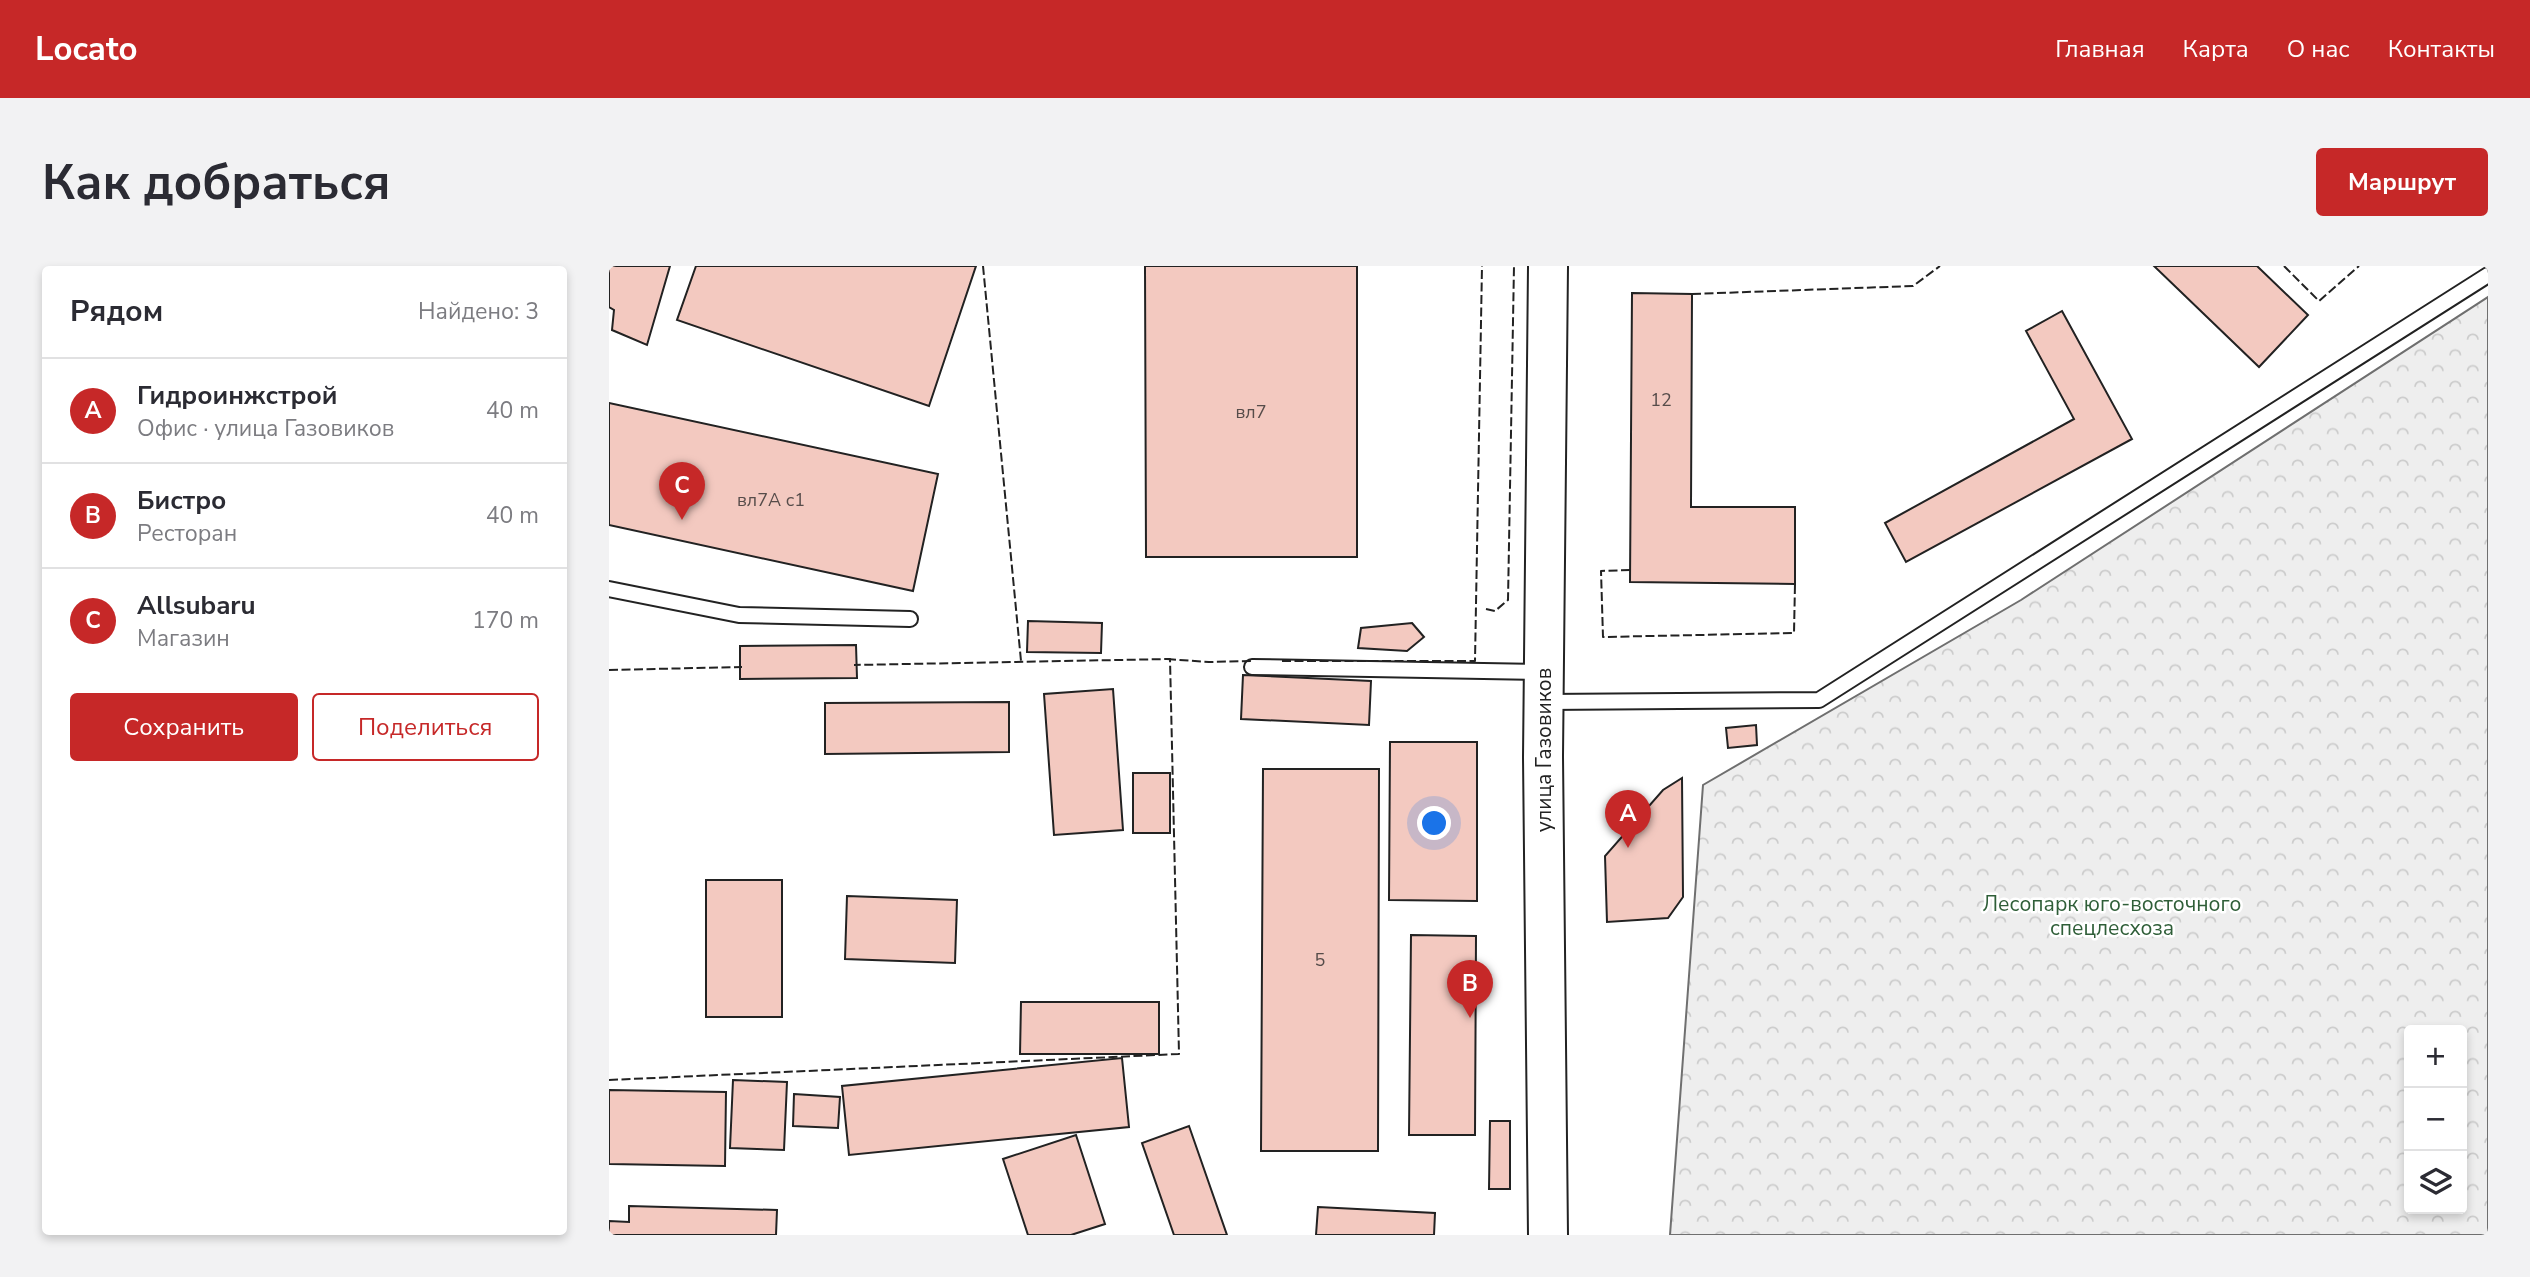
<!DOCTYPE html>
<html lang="ru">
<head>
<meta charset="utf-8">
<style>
  :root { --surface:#fff; --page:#f2f2f3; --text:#2b2b33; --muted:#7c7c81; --line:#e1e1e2; --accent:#c62828 }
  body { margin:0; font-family:"Nunito Sans",sans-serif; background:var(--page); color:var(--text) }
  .controls { position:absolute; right:21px; bottom:21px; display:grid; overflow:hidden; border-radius:7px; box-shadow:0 4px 10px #0003 }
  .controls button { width:63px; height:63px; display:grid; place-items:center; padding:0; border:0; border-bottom:2px solid var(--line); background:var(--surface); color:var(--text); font:35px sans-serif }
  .you { position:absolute; left:826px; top:558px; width:24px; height:24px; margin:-18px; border:5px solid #fff; border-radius:50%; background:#1a73e8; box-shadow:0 0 0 10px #1a73e833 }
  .badge { display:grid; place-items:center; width:46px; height:46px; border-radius:50%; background:var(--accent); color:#fff; font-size:23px; font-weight:700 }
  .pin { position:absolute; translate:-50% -58px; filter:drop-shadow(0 2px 4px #0008) }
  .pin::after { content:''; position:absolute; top:37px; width:24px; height:21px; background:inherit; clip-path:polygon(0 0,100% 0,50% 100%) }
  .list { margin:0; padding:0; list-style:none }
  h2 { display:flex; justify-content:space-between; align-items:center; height:91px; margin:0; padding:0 28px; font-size:30px }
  h2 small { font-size:23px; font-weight:400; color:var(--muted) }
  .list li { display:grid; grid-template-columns:46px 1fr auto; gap:21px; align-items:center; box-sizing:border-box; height:105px; padding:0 28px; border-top:2px solid var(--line) }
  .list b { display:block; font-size:26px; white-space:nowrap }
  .list p { margin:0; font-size:23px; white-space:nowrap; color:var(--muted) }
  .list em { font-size:23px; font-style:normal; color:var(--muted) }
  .actions { display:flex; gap:14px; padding:21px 28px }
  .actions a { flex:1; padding:16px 0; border:2px solid var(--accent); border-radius:7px; text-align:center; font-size:24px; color:var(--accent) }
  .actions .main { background:var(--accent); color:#fff }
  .icon { flex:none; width:38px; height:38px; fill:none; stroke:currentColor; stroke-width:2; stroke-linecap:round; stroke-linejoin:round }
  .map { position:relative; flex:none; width:1879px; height:969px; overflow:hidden; border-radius:7px }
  header { display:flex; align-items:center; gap:42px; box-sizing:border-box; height:98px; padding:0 35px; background:var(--accent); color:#fff }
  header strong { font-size:33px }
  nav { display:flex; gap:38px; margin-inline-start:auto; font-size:24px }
  .intro { display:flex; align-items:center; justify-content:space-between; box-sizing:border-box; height:168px; padding:0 42px }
  h1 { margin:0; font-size:49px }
  .button { padding:18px 32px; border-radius:7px; background:var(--accent); color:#fff; font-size:24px; font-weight:700 }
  main { display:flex; gap:42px; padding:0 42px }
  aside { flex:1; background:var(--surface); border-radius:7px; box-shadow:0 4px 10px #0003 }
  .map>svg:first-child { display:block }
  .forest { fill:url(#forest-crowns); stroke:#6f6f6f; stroke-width:2; fill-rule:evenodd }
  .building { fill:#f3c9c0; stroke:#222; stroke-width:2 }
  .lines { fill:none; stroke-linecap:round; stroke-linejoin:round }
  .lane-casing { stroke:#222; stroke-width:18 }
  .secondary-casing { stroke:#222; stroke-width:42 }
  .lane { stroke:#fff; stroke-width:14 }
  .secondary { stroke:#fff; stroke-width:38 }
  .fence { stroke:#222; stroke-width:2; stroke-dasharray:9 3.5; stroke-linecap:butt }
  .labels { text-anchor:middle; stroke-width:5; stroke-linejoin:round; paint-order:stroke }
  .number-label { font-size:18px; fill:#564c4a }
  .street-label { font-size:21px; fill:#222; stroke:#fff }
  .park-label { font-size:21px; fill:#2f5e38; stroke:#fff }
</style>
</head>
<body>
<header>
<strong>Locato</strong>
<nav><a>Главная</a><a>Карта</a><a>О нас</a><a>Контакты</a></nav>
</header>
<div class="intro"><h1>Как добраться</h1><a class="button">Маршрут</a></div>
<main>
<aside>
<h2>Рядом<small>Найдено: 3</small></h2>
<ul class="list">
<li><span class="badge">A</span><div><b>Гидроинжстрой</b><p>Офис · улица Газовиков</p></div><em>40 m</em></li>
<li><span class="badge">B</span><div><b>Бистро</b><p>Ресторан</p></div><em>40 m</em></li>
<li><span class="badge">C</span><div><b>Allsubaru</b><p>Магазин</p></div><em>170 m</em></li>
</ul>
<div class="actions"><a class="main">Сохранить</a><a>Поделиться</a></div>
</aside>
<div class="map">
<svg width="1879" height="969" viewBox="0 0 1879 969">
  <defs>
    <pattern id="forest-crowns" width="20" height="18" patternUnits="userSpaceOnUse" patternTransform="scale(1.75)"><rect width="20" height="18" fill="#eee"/><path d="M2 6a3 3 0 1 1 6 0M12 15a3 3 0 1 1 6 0" fill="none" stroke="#ccc"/></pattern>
  </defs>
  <rect width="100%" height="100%" fill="#fff"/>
  <path class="forest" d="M 1879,31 L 1879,969 L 1061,969 L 1094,519 L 1412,334 ZM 1800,764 L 1853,764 L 1853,943 L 1800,943 Z"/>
  <g class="building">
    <path d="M 0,0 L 61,0 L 38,79 L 3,64 L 5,44 L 0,41 Z"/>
    <path d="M 87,0 L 367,0 L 320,140 L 68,54 Z"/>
    <path d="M 536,0 L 748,0 L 748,291 L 537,291 Z"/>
    <path d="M 1545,0 L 1648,0 L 1699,49 L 1650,101 Z"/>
    <path d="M 1023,27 L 1083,28 L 1082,241 L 1186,241 L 1186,318 L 1021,316 Z"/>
    <path d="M 1453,45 L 1523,173 L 1297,296 L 1276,257 L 1465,153 L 1417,65 Z"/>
    <path d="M 0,137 L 329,208 L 304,325 L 0,259 Z"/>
    <path d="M 419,355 L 493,357 L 492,387 L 418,386 Z"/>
    <path d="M 803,357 L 815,371 L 798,385 L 749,382 L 752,362 Z"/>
    <path d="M 247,379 L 248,412 L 131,413 L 131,380 Z"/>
    <path d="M 634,409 L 762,415 L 760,459 L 632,453 Z"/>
    <path d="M 504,423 L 514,564 L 445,569 L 435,428 Z"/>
    <path d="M 400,436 L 400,486 L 216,488 L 216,437 Z"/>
    <path d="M 1147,459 L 1148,479 L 1119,482 L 1117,462 Z"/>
    <path d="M 781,476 L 868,476 L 868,635 L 780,634 Z"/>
    <path d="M 654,503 L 770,503 L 769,885 L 652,885 Z"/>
    <rect x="524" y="507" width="37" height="60"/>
    <path d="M 1073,512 L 1074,631 L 1059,652 L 998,656 L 996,590 L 1054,524 Z"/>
    <rect x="97" y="614" width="76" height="137"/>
    <path d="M 238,630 L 348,634 L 346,697 L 236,693 Z"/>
    <path d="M 802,669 L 867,670 L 866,869 L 800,869 Z"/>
    <path d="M 412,736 L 550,736 L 550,788 L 411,788 Z"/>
    <path d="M 513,792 L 520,861 L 240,889 L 233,820 Z"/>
    <path d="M 124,814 L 178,816 L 175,884 L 121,882 Z"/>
    <path d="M 0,824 L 117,826 L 116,900 L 0,898 Z"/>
    <path d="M 185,828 L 231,831 L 229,862 L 184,860 Z"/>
    <path d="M 881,855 L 901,855 L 901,923 L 880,923 Z"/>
    <path d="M 580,860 L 618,969 L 565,969 L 533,877 Z"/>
    <path d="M 467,869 L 496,958 L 462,969 L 419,969 L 394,893 Z"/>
    <path d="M 20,940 L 168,944 L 167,969 L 0,969 L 0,955 L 20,956 Z"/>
    <path d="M 709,941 L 826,947 L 825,969 L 707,969 Z"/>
  </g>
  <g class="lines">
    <defs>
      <g id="lane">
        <path d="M 0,323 L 130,349 L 301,353"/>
        <path d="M 643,401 L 935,406"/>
        <path d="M 936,436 L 1210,434 L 1879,9"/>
      </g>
      <path id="secondary" d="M 939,969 L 934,491 L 939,0"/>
    </defs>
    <use href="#lane" class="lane-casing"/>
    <use href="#secondary" class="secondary-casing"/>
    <use href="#lane" class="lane"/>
    <use href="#secondary" class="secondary"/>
    <g class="fence">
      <path d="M 374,0 L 412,395 L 414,395"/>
      <path d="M 1675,0 L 1710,35 L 1750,0"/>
      <path d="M 1083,28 L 1304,20 L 1331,0"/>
      <path d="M 1021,304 L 992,305 L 994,371 L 1185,367 L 1186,318"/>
      <path d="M 877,343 L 886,345 L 899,334 L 905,0"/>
      <path d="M 558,393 L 600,396 L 645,395"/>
      <path d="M 673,395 L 866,395 L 873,0"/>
      <path d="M 0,404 L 133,401"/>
      <path d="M 0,814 L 570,788 L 561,393 L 245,399"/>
    </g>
  </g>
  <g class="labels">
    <g class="number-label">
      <text x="1052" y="140">12</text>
      <text x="642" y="152">вл7</text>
      <text x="162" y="240">вл7А с1</text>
      <text x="711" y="700">5</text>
    </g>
    <g class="street-label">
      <text transform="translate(935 484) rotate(-90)" y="7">улица Газовиков</text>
    </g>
    <g class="park-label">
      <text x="1503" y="645">Лесопарк юго-восточного<tspan x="1503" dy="24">спецлесхоза</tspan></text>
    </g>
  </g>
</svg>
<div class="controls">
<button>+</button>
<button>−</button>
<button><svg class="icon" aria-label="layers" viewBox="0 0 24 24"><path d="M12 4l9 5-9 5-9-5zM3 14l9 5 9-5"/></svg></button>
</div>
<div class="you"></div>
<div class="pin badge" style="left:1019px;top:582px">A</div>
<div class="pin badge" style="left:861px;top:752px">B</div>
<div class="pin badge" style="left:73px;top:254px">C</div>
</div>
</main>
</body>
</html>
